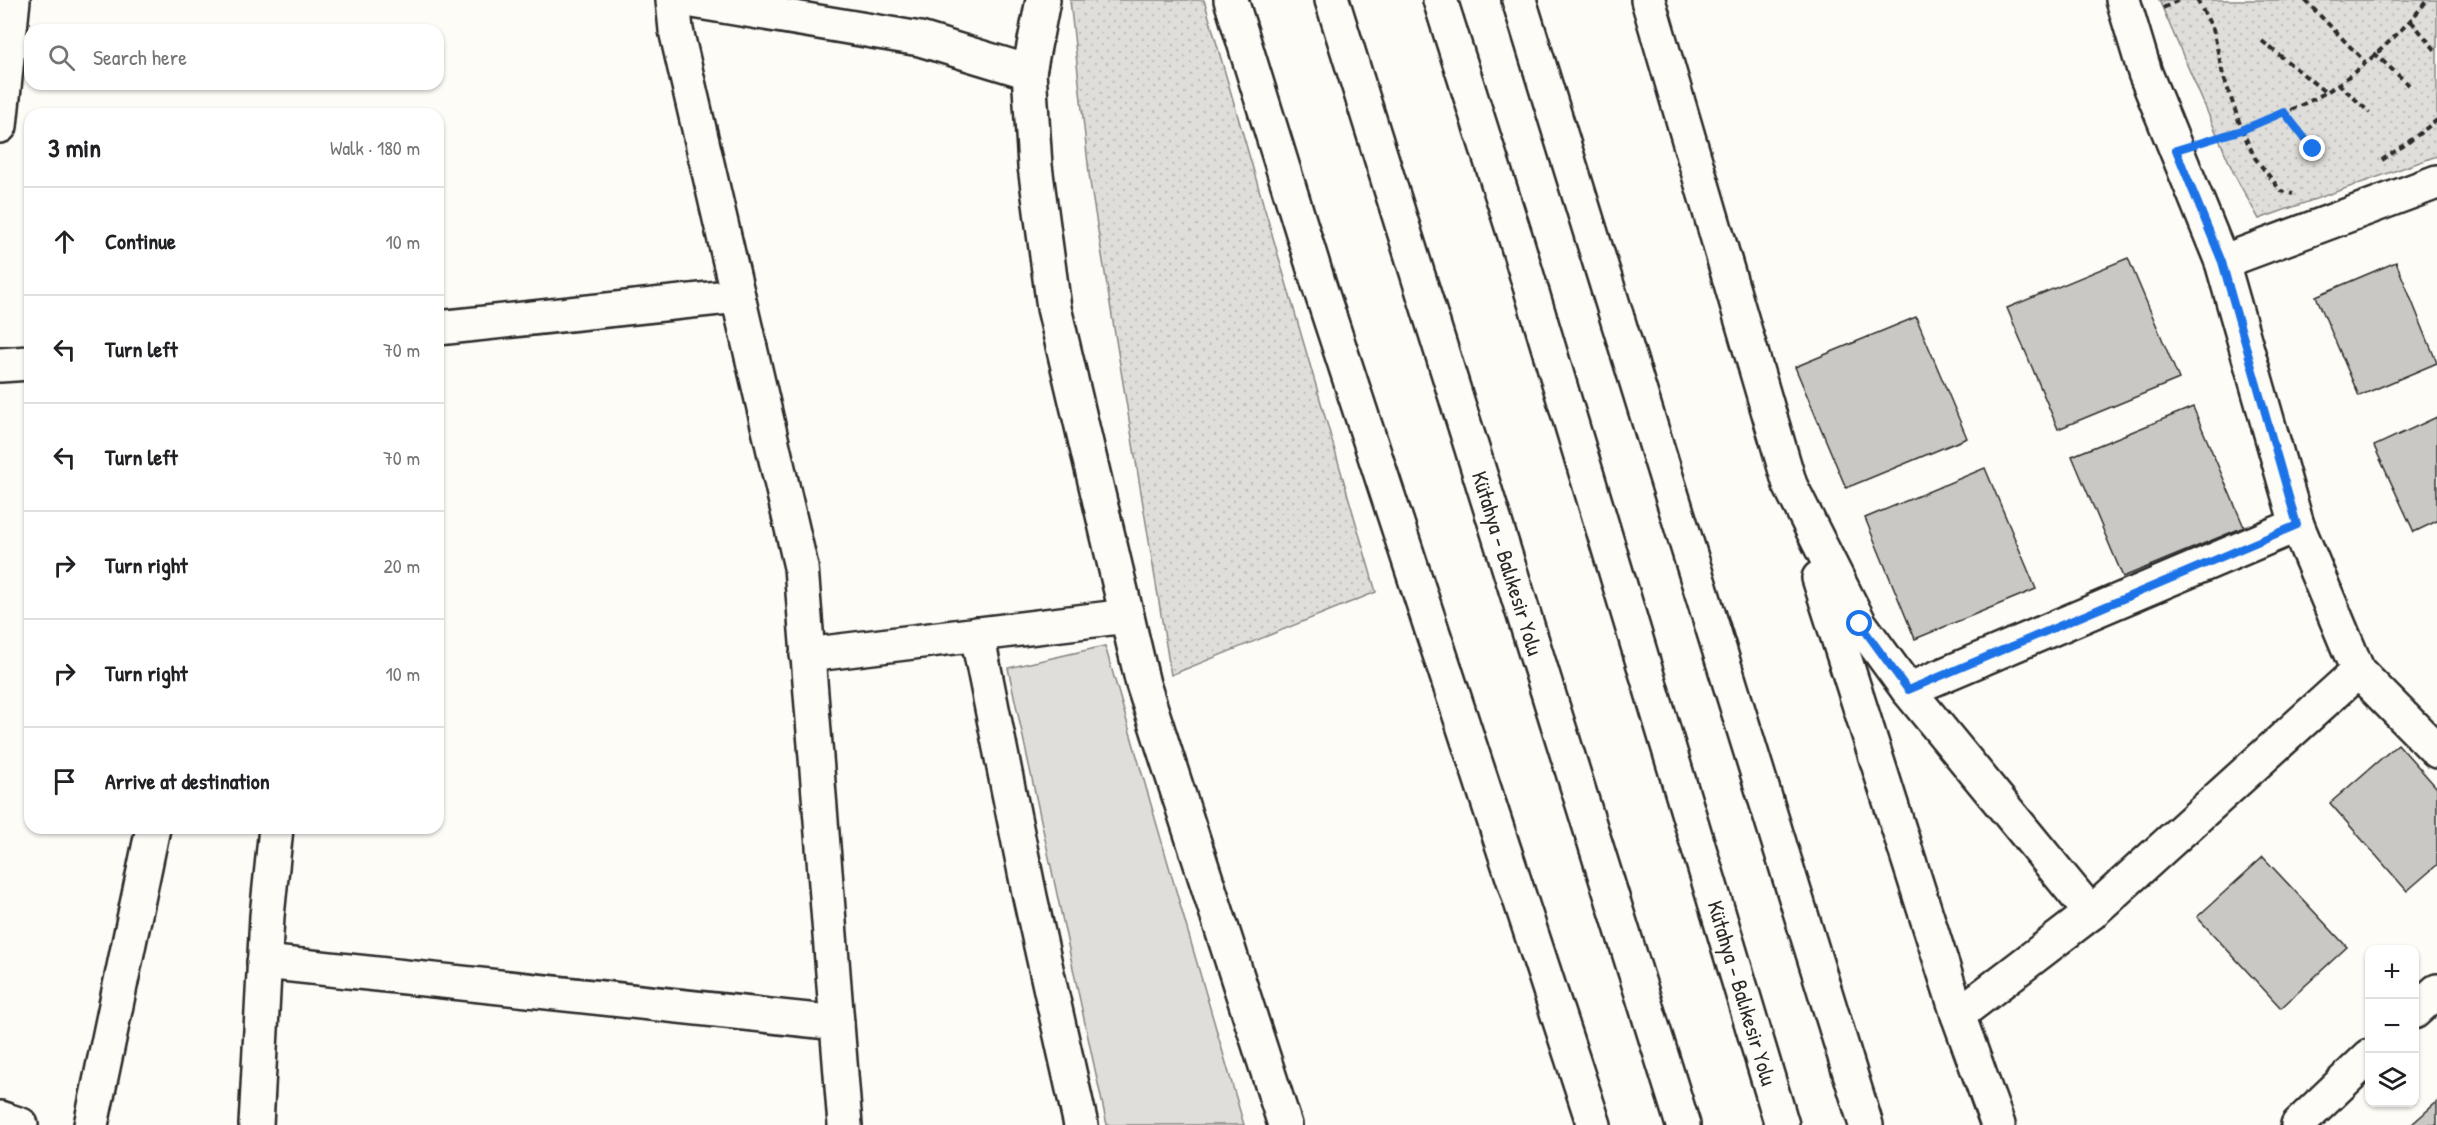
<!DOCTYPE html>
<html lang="en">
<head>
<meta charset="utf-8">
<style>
  :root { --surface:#fff; --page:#f2f2f2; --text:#202124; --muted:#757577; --line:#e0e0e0 }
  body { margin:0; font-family:"Patrick Hand",sans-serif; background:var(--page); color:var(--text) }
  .controls { position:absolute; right:18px; bottom:18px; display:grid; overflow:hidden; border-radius:12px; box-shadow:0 2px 4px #0004 }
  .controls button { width:54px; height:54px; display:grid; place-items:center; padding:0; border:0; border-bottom:2px solid var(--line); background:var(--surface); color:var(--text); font:30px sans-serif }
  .stop { position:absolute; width:18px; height:18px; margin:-14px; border:4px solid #1a73e8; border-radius:50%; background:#fff }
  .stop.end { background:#1a73e8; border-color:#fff; box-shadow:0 2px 6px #0008 }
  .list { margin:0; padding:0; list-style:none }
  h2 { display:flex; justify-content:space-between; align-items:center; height:78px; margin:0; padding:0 24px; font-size:26px }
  h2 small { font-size:20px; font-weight:400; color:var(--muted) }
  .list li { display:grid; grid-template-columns:39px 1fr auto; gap:18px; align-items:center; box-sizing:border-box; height:108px; padding:0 24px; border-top:2px solid var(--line) }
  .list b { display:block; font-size:22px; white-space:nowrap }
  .list em { font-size:20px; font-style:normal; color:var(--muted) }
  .icon { flex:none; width:33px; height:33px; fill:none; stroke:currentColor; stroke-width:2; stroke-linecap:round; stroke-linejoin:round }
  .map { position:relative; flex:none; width:2437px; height:1125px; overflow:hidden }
  .search { position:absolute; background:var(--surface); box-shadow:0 2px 4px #0004; left:24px; top:24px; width:420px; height:66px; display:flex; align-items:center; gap:15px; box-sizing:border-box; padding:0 21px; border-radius:18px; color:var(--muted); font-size:22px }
  .panel { position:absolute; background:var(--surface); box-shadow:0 2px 4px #0004; left:24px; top:108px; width:420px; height:726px; border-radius:18px }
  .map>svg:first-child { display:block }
  .green { fill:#dfdeda; stroke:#858482; stroke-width:1.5 }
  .park { fill:url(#park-dots); stroke:#858482; stroke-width:1.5 }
  .building { fill:#c9c8c4; stroke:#2b2b2b; stroke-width:1.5 }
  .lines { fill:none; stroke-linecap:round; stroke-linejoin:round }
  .minor-casing { stroke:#2b2b2b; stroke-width:38 }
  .trunk-casing { stroke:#2b2b2b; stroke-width:38 }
  .path { stroke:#2b2b2b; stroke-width:4; stroke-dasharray:6 4.5; stroke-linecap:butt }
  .minor { stroke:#fdfcf7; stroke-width:33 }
  .trunk { stroke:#fdfcf7; stroke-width:33 }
  .route { stroke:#1a73e8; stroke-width:8 }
  .labels { text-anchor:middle; stroke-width:6; stroke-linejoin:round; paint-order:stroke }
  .street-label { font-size:22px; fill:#2b2b2b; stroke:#fdfcf7 }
</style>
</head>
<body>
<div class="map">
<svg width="2437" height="1125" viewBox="0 0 2437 1125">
  <defs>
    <pattern id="park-dots" width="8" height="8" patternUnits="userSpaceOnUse" patternTransform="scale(1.5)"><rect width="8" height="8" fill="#dfdeda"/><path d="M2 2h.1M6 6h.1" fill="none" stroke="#c0bfbb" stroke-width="1.8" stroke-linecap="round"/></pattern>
  </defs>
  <rect width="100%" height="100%" fill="#fdfcf7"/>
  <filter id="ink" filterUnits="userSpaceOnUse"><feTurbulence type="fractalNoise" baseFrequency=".0167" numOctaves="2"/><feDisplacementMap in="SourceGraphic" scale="12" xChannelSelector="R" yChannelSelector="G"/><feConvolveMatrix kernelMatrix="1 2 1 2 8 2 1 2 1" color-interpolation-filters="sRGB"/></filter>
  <g filter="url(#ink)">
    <path class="green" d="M 1105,646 L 1244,1125 L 1107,1125 L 1008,668 Z"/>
    <g class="park">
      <path d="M 1070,0 L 1204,0 L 1376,592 L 1171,675 L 1090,182 Z"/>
      <path d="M 2159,0 L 2437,0 L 2437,156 L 2259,219 L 2235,176 Z"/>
    </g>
    <g class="building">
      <path d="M 2128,258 L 2179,379 L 2058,429 L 2007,308 Z"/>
      <path d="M 2396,262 L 2437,363 L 2359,396 L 2316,296 Z"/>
      <path d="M 1916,317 L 1967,438 L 1846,488 L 1795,367 Z"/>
      <path d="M 2193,407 L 2244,527 L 2123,577 L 2072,456 Z"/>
      <path d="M 2437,417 L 2437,521 L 2414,532 L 2374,446 Z"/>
      <path d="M 1985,468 L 2036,589 L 1915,639 L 1865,518 Z"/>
      <path d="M 2398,744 L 2437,788 L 2437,865 L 2407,891 L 2330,803 Z"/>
      <path d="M 2263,857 L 2347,947 L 2281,1008 L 2197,917 Z"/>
      <path d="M 2437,1102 L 2437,1125 L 2411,1125 Z"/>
    </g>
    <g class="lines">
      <defs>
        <g id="minor">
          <path d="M 673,0 L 676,30 L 801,567 L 845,1125"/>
          <path d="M 687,0 L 920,39 L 1029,72"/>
          <path d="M 1043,0 L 1029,72 L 1035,166 L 1054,308 L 1143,684 L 1285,1125"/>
          <path d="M 1231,0 L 1319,285 L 1594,1125"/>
          <path d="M 1519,0 L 1866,1125"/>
          <path d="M 1648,0 L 1790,485 L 1860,624 L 1908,690 L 2091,913"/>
          <path d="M 2123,0 L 2145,73 L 2222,262 L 2297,525 L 2358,671 L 2437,751"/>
          <path d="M 0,126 L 13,0"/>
          <path d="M 2222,262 L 2437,182"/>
          <path d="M 438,328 L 738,296"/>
          <path d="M 0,365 L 30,363"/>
          <path d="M 1819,578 L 1958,1015"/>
          <path d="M 977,634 L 1030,897 L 1081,1125"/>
          <path d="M 807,655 L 1127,616"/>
          <path d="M 1908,690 L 2297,525"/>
          <path d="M 264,962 L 837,1023"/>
          <path d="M 2414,1012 L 2437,991"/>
          <path d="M 0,1118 L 21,1125"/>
          <path d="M 91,1125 L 153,828"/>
          <path d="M 256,1125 L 267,916 L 276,828"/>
          <path d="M 1998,1125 L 1958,1015 L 2091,913 L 2358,671"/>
          <path d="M 2298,1125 L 2370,1056"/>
        </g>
        <g id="trunk">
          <path id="s1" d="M 1332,0 L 1683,1125"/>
          <path id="s2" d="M 1440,0 L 1515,236 L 1782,1125"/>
        </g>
      </defs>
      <use href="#minor" class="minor-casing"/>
      <use href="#trunk" class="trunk-casing"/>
      <g class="path">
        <path d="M 2197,0 L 2213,29 L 2223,75 L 2242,130 L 2255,158 L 2281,191 L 2293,194"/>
        <path d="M 2305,0 L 2365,62"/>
        <path d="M 2163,8 L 2179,0"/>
        <path d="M 2411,21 L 2437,52"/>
        <path d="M 2262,41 L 2325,92"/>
        <path d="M 2374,53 L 2409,85"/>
        <path d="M 2338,83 L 2370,113"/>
        <path d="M 2284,112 L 2313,149"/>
        <path d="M 2212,139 C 2246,128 2280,116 2312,100 C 2346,84 2405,31 2427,0"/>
        <path d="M 2382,160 L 2406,144 L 2437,120"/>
      </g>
      <use href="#minor" class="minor"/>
      <use href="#trunk" class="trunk"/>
    </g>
  </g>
  <g class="lines" filter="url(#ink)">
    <path class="route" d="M 1860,624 L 1908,690 L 2297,525 L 2222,262 L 2176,150 L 2242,130 L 2284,112 L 2313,149"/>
  </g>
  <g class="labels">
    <g class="street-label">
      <text dy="8" stroke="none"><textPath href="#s1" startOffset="590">Kütahya - Balıkesir Yolu</textPath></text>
      <text dy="8" stroke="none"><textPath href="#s2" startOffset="1038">Kütahya - Balıkesir Yolu</textPath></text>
    </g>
  </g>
</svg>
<div class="controls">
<button>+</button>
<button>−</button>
<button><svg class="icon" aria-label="layers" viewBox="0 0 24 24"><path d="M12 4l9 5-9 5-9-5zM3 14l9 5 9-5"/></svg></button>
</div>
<div class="stop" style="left:1860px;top:624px"></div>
<div class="stop end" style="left:2313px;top:149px"></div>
<div class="search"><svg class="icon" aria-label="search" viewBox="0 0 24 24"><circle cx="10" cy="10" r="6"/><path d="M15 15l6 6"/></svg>Search here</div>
<section class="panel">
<h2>3 min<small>Walk · 180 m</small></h2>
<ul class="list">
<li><svg class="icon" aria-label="ahead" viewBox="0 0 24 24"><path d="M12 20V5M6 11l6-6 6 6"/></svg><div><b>Continue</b></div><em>10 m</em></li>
<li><svg class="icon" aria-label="left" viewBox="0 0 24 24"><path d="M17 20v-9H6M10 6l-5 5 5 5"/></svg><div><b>Turn left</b></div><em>70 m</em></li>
<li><svg class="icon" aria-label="left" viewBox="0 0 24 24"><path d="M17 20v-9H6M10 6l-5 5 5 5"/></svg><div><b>Turn left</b></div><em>70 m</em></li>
<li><svg class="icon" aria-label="right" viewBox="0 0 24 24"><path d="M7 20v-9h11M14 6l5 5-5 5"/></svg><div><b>Turn right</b></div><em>20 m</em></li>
<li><svg class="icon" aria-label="right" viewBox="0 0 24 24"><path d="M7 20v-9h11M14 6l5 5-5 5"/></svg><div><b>Turn right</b></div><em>10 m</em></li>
<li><svg class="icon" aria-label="arrive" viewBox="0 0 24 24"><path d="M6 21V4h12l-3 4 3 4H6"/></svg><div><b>Arrive at destination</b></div></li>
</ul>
</section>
</div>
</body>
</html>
